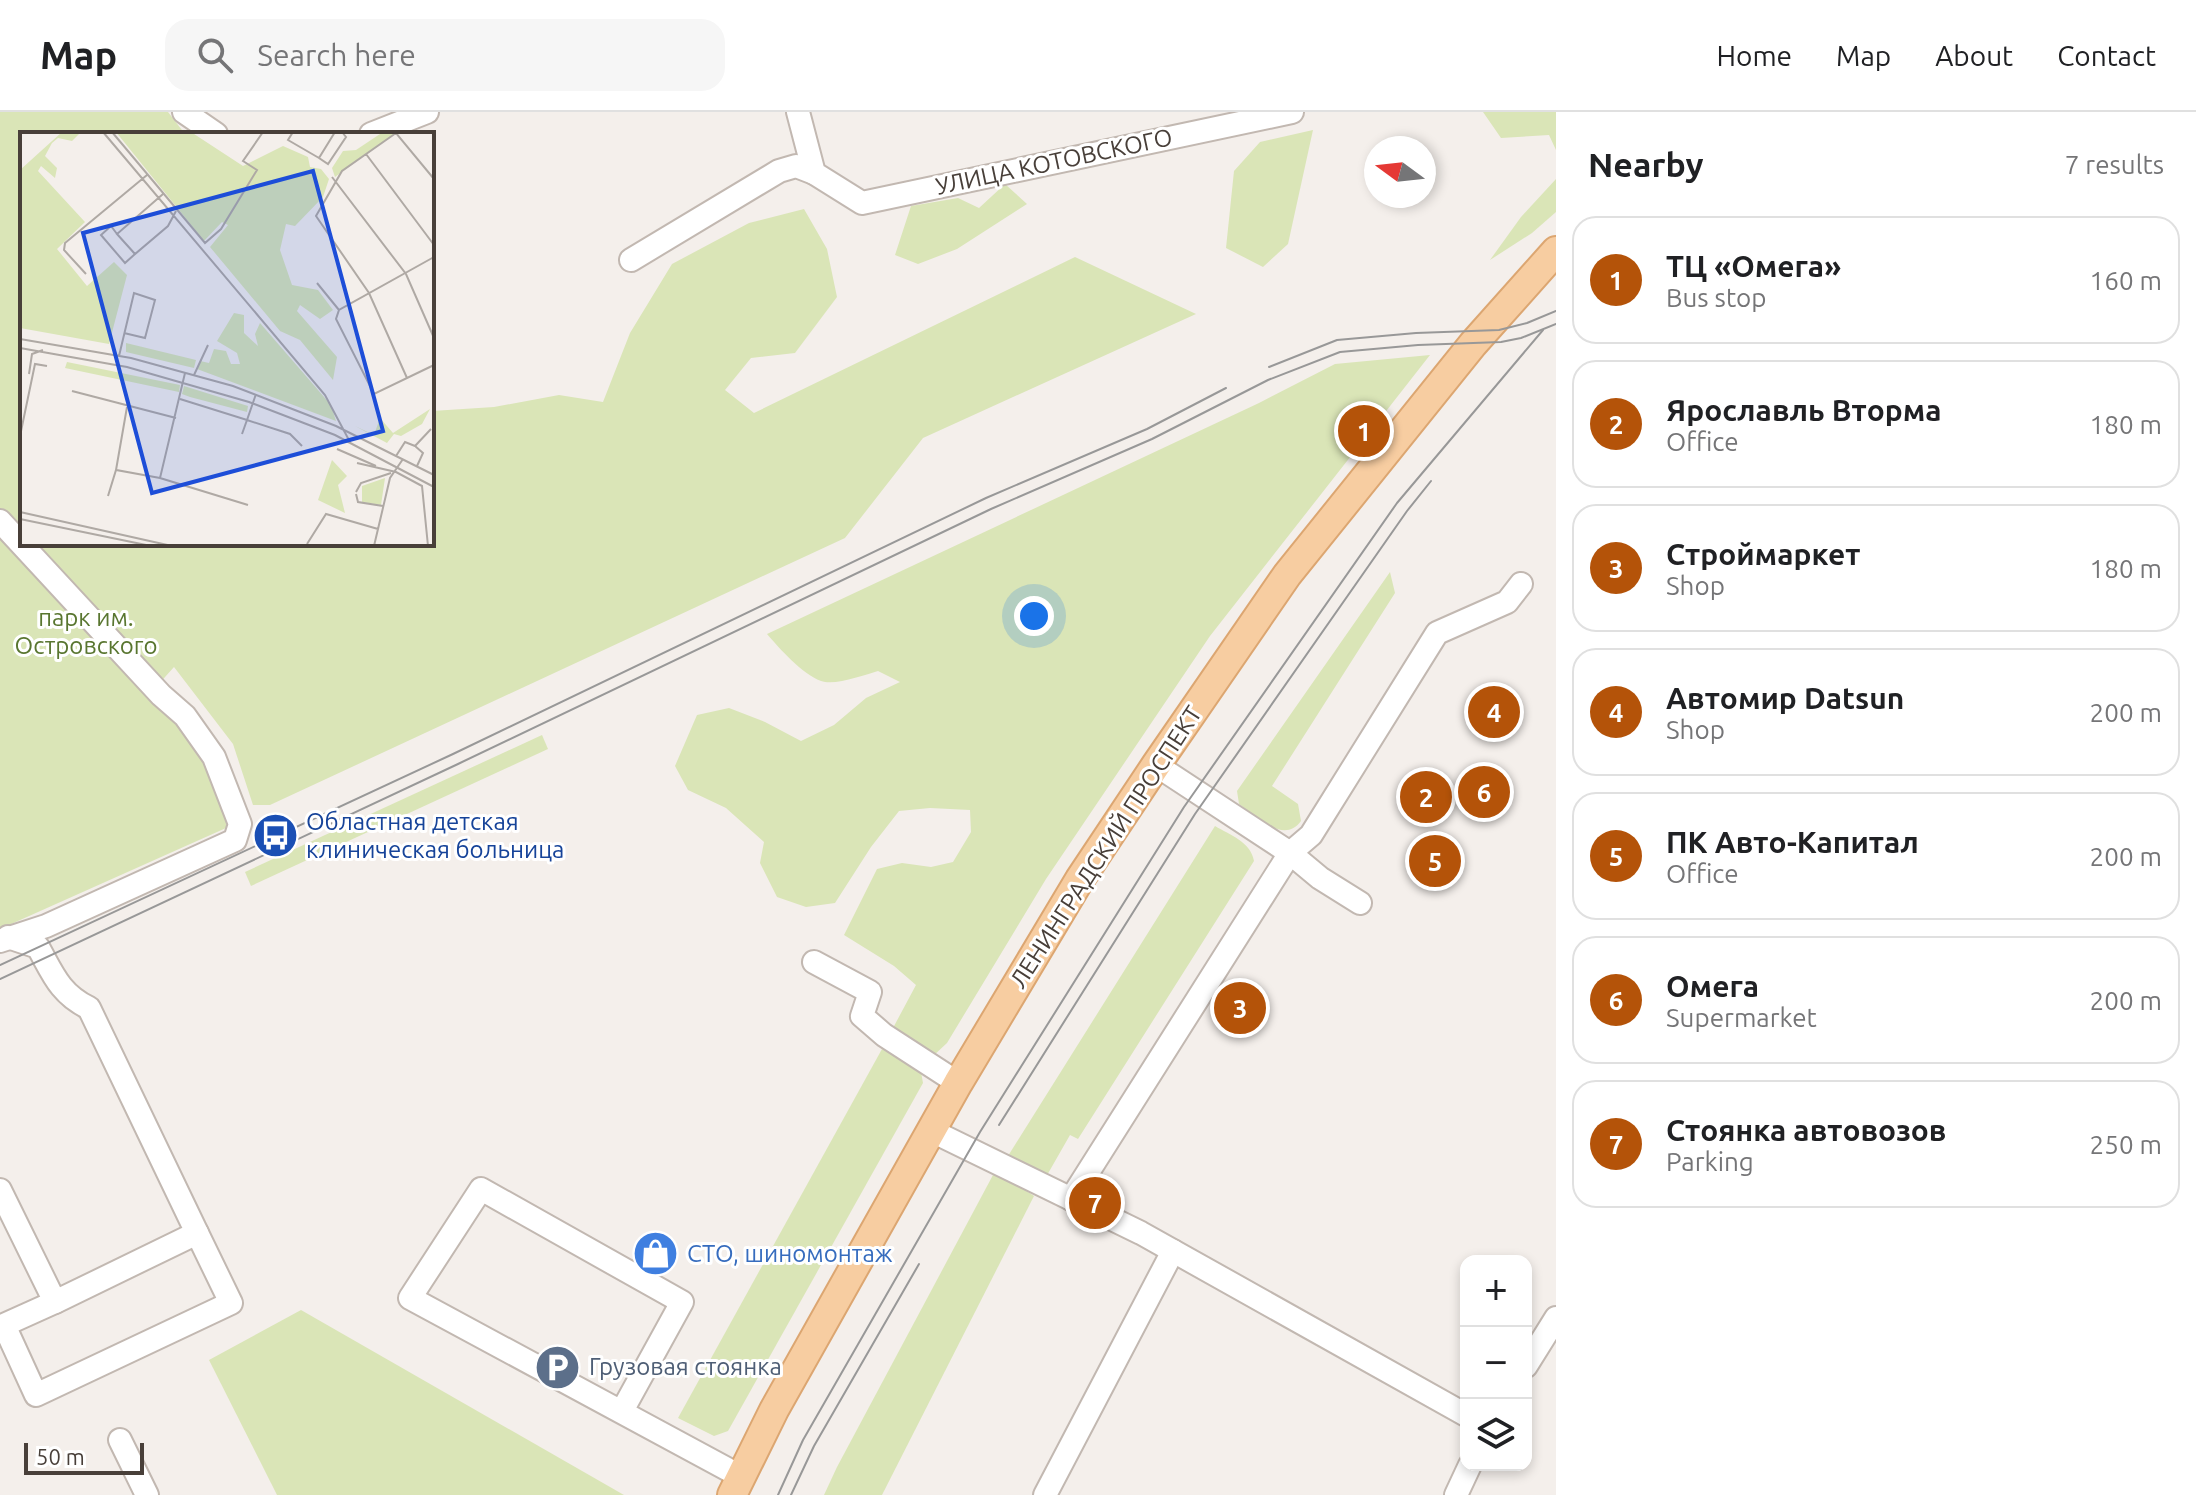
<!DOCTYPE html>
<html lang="en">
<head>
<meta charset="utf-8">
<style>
  :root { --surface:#fff; --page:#f6f6f6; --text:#202124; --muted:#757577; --line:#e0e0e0; --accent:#b45309 }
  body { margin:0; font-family:Ubuntu,sans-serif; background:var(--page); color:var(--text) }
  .controls { position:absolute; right:24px; bottom:24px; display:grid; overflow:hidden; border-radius:16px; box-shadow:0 4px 12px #0003 }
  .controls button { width:72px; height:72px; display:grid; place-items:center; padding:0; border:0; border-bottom:2px solid var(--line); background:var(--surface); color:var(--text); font:40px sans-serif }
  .compass { position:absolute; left:1364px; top:24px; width:72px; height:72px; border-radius:50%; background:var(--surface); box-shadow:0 4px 12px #0003; rotate:285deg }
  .scale { position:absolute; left:24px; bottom:20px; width:120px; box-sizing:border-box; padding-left:8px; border:4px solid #483f39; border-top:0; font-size:22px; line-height:28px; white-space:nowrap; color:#483f39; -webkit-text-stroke:6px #fff; paint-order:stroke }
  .you { position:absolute; left:1034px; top:504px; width:28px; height:28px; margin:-20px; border:6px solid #fff; border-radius:50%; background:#1a73e8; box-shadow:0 0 0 12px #1a73e833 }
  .badge { display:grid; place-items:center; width:52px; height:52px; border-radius:50%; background:var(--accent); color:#fff; font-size:26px; font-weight:700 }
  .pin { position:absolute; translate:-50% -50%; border:4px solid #fff; box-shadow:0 2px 8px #0006 }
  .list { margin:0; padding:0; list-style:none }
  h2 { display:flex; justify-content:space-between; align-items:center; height:104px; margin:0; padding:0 32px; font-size:34px }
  h2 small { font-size:26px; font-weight:400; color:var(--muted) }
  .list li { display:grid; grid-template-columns:52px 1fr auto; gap:24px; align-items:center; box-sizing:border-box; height:128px; margin:0 16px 16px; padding:0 16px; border:2px solid var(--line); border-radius:24px }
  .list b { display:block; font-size:30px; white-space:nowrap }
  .list p { margin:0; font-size:26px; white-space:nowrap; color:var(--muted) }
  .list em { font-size:26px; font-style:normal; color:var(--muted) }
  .icon { flex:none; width:44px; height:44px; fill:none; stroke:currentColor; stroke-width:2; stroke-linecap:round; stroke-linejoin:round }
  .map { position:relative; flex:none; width:1556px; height:1383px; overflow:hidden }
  header { display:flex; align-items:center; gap:48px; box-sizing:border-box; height:112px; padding:0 40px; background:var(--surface); border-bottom:2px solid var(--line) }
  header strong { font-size:38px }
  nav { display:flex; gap:44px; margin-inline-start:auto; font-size:28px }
  .search { width:560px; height:72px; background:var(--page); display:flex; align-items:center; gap:20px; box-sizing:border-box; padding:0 28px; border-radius:24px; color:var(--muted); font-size:30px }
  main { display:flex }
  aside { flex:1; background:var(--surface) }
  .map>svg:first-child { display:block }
  .green { fill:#dae5b7 }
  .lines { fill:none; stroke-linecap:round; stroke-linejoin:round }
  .minor-casing { stroke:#c2b8b1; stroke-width:26 }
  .major-casing { stroke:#dca671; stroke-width:32 }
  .minor { stroke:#fff; stroke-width:22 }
  .major { stroke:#f7cda1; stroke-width:28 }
  .tram { stroke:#989898; stroke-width:2 }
  .labels { text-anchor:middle; stroke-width:6; stroke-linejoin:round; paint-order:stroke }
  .street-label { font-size:24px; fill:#483f39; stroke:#fff }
  .park-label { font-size:24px; fill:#597630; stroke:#fff }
  .transit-label { font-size:24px; fill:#164399; stroke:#fff; text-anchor:start }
  .shop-label { font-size:24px; fill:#366cbe; stroke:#fff; text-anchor:start }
  .service-label { font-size:24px; fill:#4e5e75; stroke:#fff; text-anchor:start }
  .inset-road { fill:none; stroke:#afa9a4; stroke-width:2 }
  .view { fill:#1d4ed8; fill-opacity:0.15; stroke:#1d4ed8; stroke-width:4 }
  .inset-edge { fill:none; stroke:#483f39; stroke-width:4 }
</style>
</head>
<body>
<header>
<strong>Map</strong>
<div class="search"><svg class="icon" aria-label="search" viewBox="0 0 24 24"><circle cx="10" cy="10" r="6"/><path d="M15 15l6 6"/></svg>Search here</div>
<nav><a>Home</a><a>Map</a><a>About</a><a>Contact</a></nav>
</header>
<main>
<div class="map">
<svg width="1556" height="1383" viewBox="0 0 1556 1383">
  <rect width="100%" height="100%" fill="#f4efeb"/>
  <g class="green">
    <path d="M 0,0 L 168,0 L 185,22 L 22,22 L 22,432 L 432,432 L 432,299 L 494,295 L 559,283 L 603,290 L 630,221 L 672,152 L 749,111 L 804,97 L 827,137 L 837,185 L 795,241 L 751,246 L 725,278 L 754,301 L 1075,145 L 1196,202 L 923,326 L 845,426 L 270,693 L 253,693 L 233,632 L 174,555 L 148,584 L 202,638 L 230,698 L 226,716 L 0,817 Z"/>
    <path d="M 1483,0 L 1556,0 L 1556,38 L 1549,23 L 1501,26 Z"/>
    <path d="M 1313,18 L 1288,132 L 1263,155 L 1226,136 L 1234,59 L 1260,30 Z"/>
    <path d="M 1556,67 L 1556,100 L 1532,121 L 1490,148 L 1521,105 Z"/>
    <path d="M 1005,72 L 1027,92 L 957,137 L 918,152 L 895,143 L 911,94 L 958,86 L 979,96 Z"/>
    <path d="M 1430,243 L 1210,524 L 1046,767 L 947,931 L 932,945 L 893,916 L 916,873 L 894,854 L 844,823 L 877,757 L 902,751 L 931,755 L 953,750 L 971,720 L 970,698 L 930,696 L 899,699 L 871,735 L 835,791 L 806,795 L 777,785 L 760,751 L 764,730 L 726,696 L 688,678 L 675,654 L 697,603 L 729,596 L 765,610 L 801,629 L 834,613 L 866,586 L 900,570 L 878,559 C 864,563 835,574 821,569 C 802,562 780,537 767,522 L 1259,291 L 1335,252 Z"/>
    <path d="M 1390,460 L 1395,481 L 1272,674 L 1298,692 L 1301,709 C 1284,733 1256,704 1239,692 L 1237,679 Z"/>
    <path d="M 542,623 L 548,637 L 251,774 L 245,760 Z"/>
    <path d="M 1215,714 C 1230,723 1251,730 1254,749 L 1078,1027 L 1070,1023 L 1046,1065 L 1008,1044 Z"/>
    <path d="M 882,937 L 921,960 L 923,971 L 728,1319 L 714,1324 L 678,1306 Z"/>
    <path d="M 993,1063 L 1016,1072 L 1034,1084 L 882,1383 L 824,1383 L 837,1355 Z"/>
    <path d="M 301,1198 L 624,1383 L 277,1383 L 209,1248 Z"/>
  </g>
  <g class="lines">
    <defs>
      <g id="minor">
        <path d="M 184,0 L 216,22"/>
        <path d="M 798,0 L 814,61 L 862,91 L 1292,0"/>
        <path d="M 371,22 L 427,0"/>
        <path d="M 631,148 L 779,59 L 796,54 L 814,61"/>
        <path d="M 0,409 L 161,583 L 185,604 L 214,645 L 240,712 L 235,728 L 46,814 L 0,829"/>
        <path d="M 1360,791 L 1320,766 L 1290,741 L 1311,723 L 1437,521 L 1507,490 L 1521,472"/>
        <path d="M 814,850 L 870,880 L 862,904 L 884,923 L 958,971"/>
        <path d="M 932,1019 L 1141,1121 L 1466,1303"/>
        <path d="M 0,1078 L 55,1190 L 197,1121 L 89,896 C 60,882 53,862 38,835 L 8,825"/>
        <path d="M 1071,1087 L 1290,741 L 1156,653"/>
        <path d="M 55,1190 L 4,1213 L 36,1283 L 231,1191 L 197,1121"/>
        <path d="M 1526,1254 L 1556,1206"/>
        <path d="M 622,1299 L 682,1190 L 481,1077 L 410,1186 L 740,1364"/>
        <path d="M 120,1328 L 147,1383"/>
        <path d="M 1045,1383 L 1173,1139"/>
        <path d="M 1456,1383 L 1470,1353"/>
      </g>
      <path id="major" d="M 732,1383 L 774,1298 L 958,971 L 1080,767 L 1156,653 L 1287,463 L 1473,232 L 1556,139"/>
    </defs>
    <use href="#minor" class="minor-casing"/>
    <use href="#major" class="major-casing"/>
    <use href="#minor" class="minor"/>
    <use href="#major" class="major"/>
    <g class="tram">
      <path d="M 1269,255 L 1337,228 L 1416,221 L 1499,218 L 1527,211 L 1556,199"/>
      <path d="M 0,853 L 453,642 L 986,386 L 1147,317 L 1226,276"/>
      <path d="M 0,867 L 458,652 L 991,397 L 1152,327 L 1268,268 L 1340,240 L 1418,233 L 1501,230 L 1521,226 L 1556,212"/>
      <path d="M 999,1013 L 1195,702 L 1407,399 L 1431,369"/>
      <path d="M 778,1383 L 803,1328 L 980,1020 L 1184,695 L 1397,391 L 1543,218"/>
      <path d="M 791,1383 L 814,1334 L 919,1152"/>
    </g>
  </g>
  <defs>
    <symbol id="bus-disc" viewBox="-11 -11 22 22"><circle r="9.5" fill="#1a4fb4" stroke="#fff"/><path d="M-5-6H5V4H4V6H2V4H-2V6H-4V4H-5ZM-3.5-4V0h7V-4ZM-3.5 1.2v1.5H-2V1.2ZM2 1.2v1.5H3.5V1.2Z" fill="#fff"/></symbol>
    <symbol id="shop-disc" viewBox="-11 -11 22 22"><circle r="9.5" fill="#3f7fe0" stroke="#fff"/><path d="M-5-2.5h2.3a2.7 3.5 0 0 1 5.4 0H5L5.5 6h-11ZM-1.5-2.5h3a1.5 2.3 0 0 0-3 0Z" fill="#fff"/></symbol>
    <symbol id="parking-disc" viewBox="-11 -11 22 22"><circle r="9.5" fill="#5c6f8a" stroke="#fff"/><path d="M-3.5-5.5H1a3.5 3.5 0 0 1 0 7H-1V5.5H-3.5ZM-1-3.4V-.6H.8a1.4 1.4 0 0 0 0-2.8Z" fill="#fff"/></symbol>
  </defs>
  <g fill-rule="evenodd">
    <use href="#bus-disc" x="250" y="698" width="51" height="51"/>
    <use href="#shop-disc" x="630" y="1116" width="51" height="51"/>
    <use href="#parking-disc" x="532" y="1230" width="51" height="51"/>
  </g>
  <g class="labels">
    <g class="street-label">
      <text transform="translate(1054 50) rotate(-12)" y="8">УЛИЦА КОТОВСКОГО</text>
      <text transform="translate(1106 735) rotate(-57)" y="8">ЛЕНИНГРАДСКИЙ ПРОСПЕКТ</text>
    </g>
    <g class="park-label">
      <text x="86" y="514">парк им.<tspan x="86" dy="28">Островского</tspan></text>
    </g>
    <g class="transit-label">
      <text x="306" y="718">Областная детская<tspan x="306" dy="28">клиническая больница</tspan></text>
    </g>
    <g class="shop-label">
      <text x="687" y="1150">СТО, шиномонтаж</text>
    </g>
    <g class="service-label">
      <text x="589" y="1263">Грузовая стоянка</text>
    </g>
  </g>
  <g transform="translate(20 20)">
    <rect width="414" height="414" fill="#f4efeb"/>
    <path d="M 42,0 L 61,0 L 52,9 L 38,6 L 32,11 L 25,24 L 37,36 L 35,46 L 21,34 L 18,39 L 65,90 L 37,117 L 67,154 L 94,130 L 107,143 L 89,212 L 0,196 L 0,38 ZM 96,0 L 171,0 L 223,34 L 263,14 L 288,25 L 290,35 L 301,37 L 309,47 L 303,65 L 275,94 L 266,92 L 260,118 L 272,153 L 298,158 L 313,178 L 300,187 L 280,173 L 277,179 L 317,225 L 313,248 L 280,208 L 260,199 L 190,115 L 208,93 L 202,90 L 184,109 ZM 363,0 L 374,2 L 315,45 L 312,36 L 323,19 L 336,18 ZM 214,181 L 224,183 L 224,201 L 238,214 L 235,202 L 240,191 L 311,273 L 316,289 L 177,237 L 180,229 L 189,231 L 194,217 L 206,219 L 211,232 L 220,232 L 217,221 L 197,209 ZM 106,211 L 176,228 L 174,236 L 106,220 ZM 47,230 L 160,253 L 159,260 L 45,236 ZM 164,254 L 228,274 L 227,280 L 170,265 L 162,262 ZM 410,277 L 402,292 L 381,304 L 374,302 L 367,311 L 335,294 L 354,303 L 360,286 L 373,301 ZM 312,328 L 327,344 L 318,353 L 325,381 L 298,368 ZM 365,346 L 361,373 L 342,370 L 342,354 Z" fill="#dae5b7"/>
    <path class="inset-road" d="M 83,0 L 305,263 L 330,310M 92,0 L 185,111 L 201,97 L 237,38 L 223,29 L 243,0M 273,0 L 268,8 L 299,26M 315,0 L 299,26 L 308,32 L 326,5 L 322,0M 346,22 L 414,113M 312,45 L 386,142 L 414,206M 143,62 L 97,102 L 115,122 L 148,94 L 156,79M 97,102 L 91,94 L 81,103 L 105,131 L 115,122M 414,125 L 319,178 L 316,187 L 354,262 L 414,233M 66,142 L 44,118 L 45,111 L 127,43M 297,151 L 319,178M 0,207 L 111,226 L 213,254 L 316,294 L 414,343M 0,216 L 107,235 L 229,270 L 315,303 L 414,355M 99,224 L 114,161 L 135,168 L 125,206 L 104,201M 165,241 L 140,346 L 228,373M 9,242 L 12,222 L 23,218M 174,243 L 188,213M 387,246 L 349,161 L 296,84 L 322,39 L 376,1 L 414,47M 52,259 L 156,286M 160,267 L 227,288 L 236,262M 222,302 L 227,288 L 270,302 L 282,314M 0,304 L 15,232 L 27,234M 395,314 L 403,321 L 397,334M 317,317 L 356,334M 376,324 L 385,310 L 395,314 L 411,297M 337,331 L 376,340 L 402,354 L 408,414M 96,338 L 107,275M 336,360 L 341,351 L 371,341M 336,362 L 338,370 L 363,374M 88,364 L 96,338 L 140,346M 0,380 L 152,414M 0,387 L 131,414M 287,412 L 306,382 L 358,397M 354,414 L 370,346 L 383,327"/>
    <path class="view" d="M 293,39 L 363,299 L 132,361 L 63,101 Z"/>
    <rect width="414" height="414" class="inset-edge"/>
  </g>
</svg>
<div class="controls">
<button>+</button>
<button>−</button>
<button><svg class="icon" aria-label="layers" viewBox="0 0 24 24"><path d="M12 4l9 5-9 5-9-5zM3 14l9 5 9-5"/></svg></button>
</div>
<svg class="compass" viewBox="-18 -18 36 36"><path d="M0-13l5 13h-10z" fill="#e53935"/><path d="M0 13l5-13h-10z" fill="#757577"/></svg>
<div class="scale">50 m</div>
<div class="you"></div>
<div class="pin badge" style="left:1364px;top:319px">1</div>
<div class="pin badge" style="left:1426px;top:685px">2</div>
<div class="pin badge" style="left:1240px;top:896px">3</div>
<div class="pin badge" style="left:1494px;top:600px">4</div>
<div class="pin badge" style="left:1435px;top:749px">5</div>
<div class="pin badge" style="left:1484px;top:680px">6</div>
<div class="pin badge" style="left:1095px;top:1091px">7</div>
</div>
<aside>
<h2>Nearby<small>7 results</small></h2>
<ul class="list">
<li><span class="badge">1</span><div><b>ТЦ «Омега»</b><p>Bus stop</p></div><em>160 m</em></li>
<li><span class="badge">2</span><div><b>Ярославль Вторма</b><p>Office</p></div><em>180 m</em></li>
<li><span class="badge">3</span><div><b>Строймаркет</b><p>Shop</p></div><em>180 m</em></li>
<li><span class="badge">4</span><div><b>Автомир Datsun</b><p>Shop</p></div><em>200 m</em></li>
<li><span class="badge">5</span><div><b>ПК Авто-Капитал</b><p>Office</p></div><em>200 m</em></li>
<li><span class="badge">6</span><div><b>Омега</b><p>Supermarket</p></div><em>200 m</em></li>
<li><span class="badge">7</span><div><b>Стоянка автовозов</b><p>Parking</p></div><em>250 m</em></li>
</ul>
</aside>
</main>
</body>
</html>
